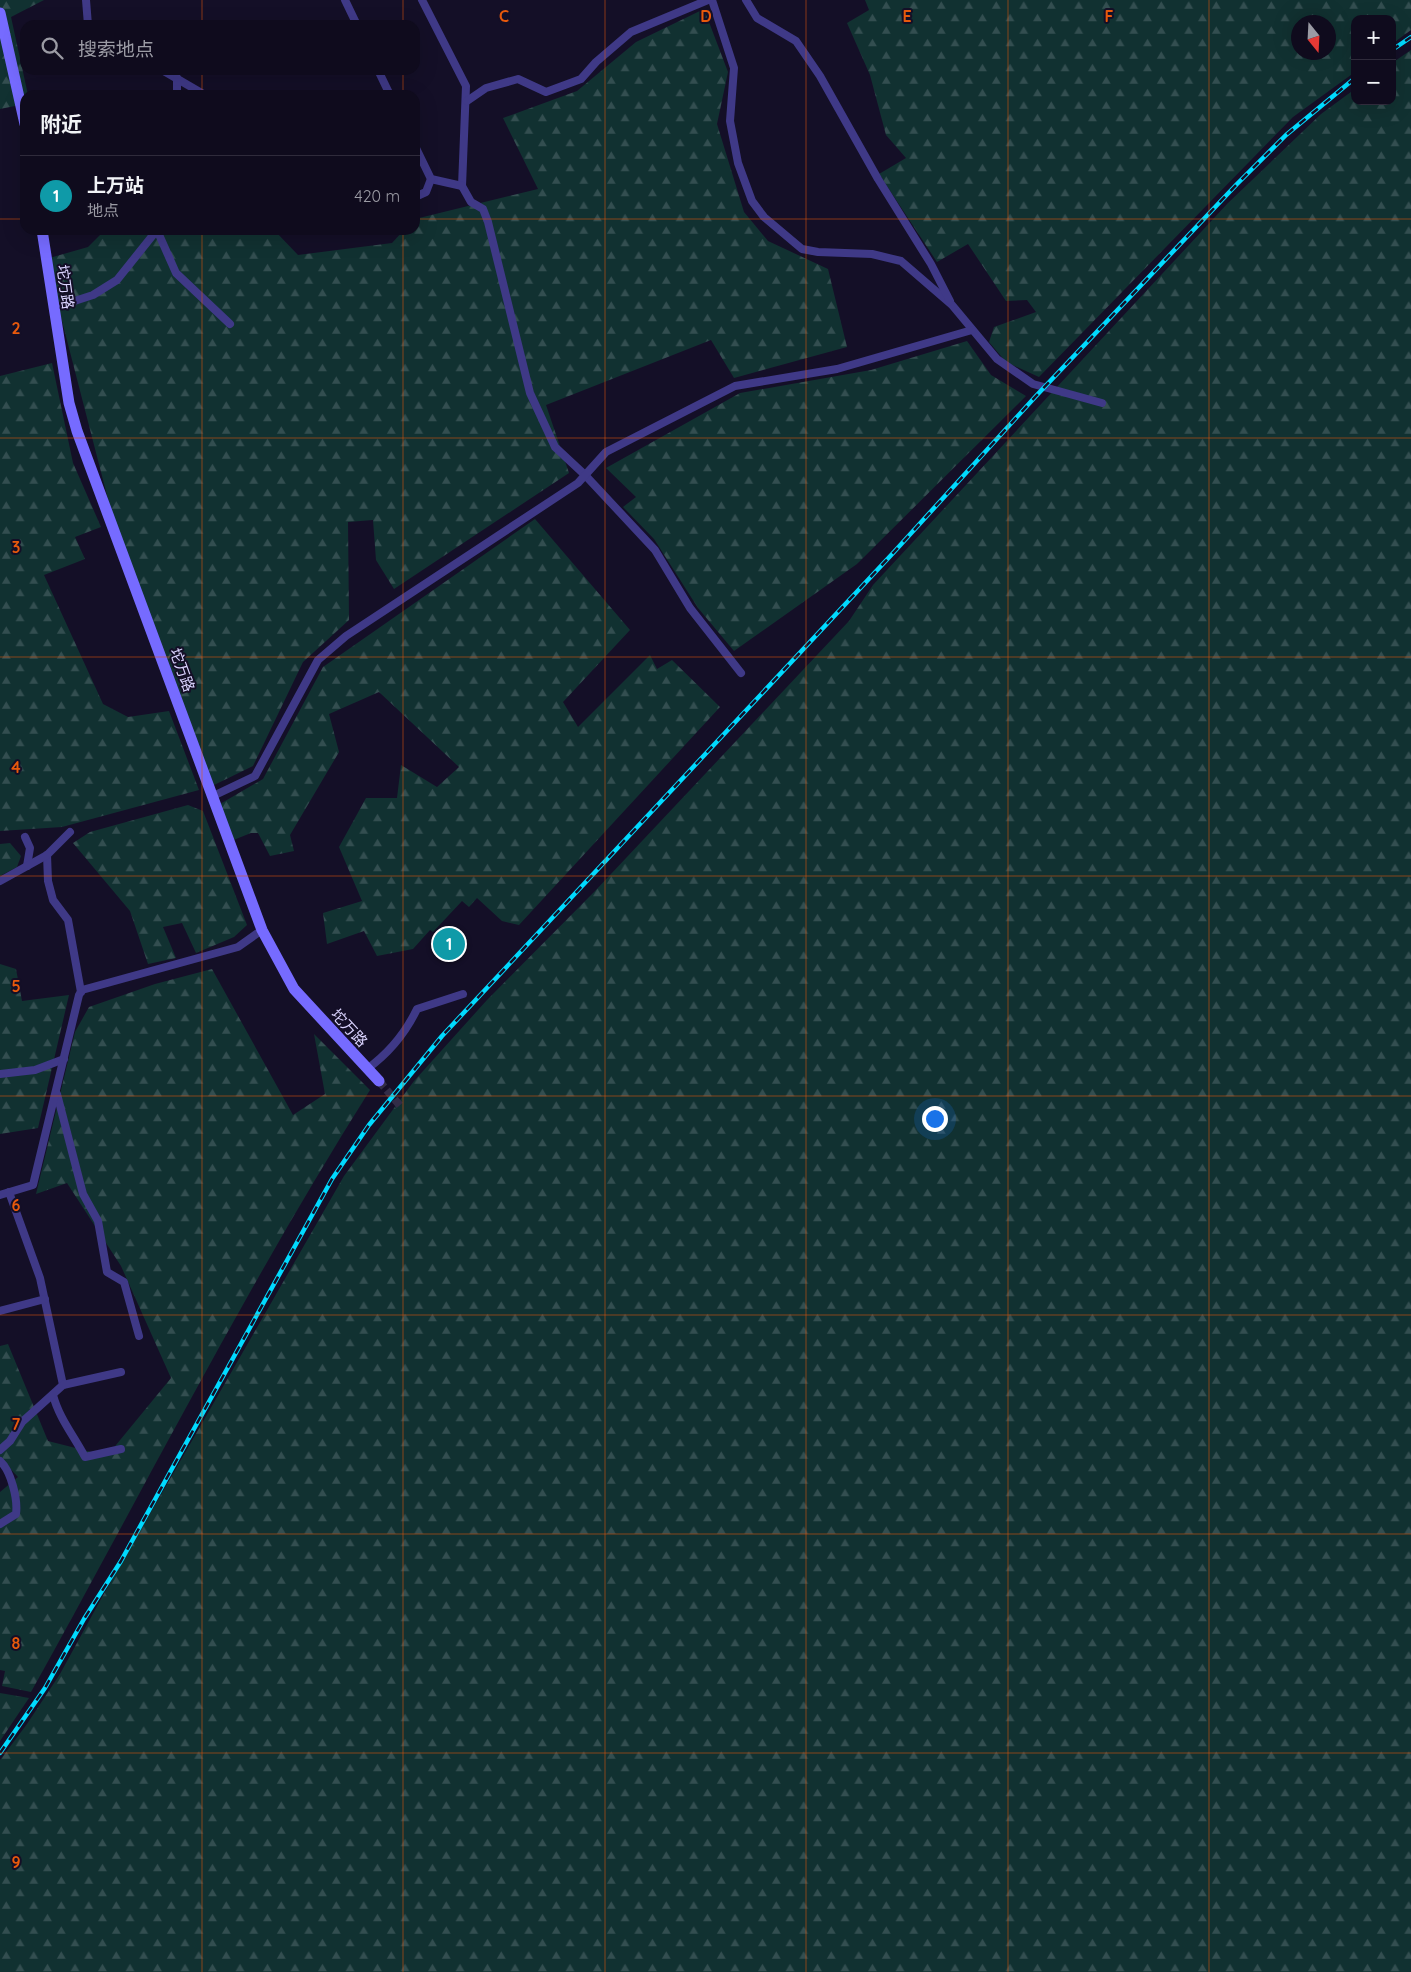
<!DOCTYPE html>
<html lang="zh">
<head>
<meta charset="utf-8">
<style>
  :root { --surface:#0f0b1d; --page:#1d192a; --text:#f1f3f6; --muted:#9b9ba4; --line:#2f2b3b; --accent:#b45309 }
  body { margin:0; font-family:Quicksand,"Noto Sans SC",sans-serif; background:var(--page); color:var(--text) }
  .controls { position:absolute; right:15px; top:15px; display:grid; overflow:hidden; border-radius:10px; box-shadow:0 5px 20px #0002 }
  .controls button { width:45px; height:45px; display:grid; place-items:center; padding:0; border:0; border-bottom:1px solid var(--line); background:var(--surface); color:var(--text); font:25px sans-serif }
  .compass { position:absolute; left:1291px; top:15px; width:45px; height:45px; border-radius:50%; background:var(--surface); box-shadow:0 5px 20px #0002; rotate:162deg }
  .you { position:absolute; left:934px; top:1118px; width:18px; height:18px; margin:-12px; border:4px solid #fff; border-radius:50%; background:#1a73e8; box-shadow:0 0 0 8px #1a73e833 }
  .badge { display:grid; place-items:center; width:32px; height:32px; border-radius:50%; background:var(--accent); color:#fff; font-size:16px; font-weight:700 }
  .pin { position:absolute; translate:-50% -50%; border:2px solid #fff; box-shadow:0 1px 5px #0006 }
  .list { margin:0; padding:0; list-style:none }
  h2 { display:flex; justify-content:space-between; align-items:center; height:65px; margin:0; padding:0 20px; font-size:21px }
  h2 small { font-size:16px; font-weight:400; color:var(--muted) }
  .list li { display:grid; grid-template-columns:32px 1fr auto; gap:15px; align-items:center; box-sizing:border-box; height:80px; padding:0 20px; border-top:1px solid var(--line) }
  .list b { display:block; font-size:19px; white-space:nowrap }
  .list p { margin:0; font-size:16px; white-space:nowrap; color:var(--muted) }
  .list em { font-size:16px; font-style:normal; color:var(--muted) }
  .icon { flex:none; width:28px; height:28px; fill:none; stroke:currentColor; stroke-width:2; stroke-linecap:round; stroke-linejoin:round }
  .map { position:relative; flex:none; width:1411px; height:1972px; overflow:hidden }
  .search { position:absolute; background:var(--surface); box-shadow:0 5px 20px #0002; left:20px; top:20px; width:400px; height:55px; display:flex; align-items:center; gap:12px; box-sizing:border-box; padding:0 18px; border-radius:15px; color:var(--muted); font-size:19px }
  .panel { position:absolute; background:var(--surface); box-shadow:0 5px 20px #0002; left:20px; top:90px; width:400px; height:145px; border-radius:15px }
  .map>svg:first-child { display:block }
  .forest { fill:url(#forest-firs); fill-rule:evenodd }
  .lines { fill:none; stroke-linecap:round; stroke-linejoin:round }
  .minor-tunnel { stroke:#322d47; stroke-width:8; stroke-dasharray:8 4; stroke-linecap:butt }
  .minor { stroke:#3f3987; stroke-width:8 }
  .secondary { stroke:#766bff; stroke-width:11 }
  .rail-casing { stroke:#00daff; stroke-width:4.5 }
  .rail { stroke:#140f27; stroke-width:2.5; stroke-dasharray:8; stroke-linecap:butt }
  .grid { fill:none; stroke:#e8590c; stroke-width:1; stroke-opacity:0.55 }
  .labels { text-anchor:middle; stroke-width:4; stroke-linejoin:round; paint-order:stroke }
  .street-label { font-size:15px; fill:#dbd4ff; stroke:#140f27 }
  .grid-label { font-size:16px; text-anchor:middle; font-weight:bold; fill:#e8590c; stroke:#140f27; stroke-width:4; stroke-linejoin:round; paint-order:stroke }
</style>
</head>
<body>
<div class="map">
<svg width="1411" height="1972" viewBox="0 0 1411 1972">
  <defs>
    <pattern id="forest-firs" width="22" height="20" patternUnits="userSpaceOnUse" patternTransform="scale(1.25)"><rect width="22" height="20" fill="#113131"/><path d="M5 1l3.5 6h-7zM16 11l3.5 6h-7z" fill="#334e50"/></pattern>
  </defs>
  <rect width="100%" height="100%" fill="#140f27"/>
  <g class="forest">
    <path d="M 0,0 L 44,0 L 11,17 L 28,95 L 25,95 L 25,104 L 0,109 Z"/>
    <path d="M 865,0 L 1411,0 L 1411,30 L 1392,44 L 1392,19 L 1355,19 L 1355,72 L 1293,117 L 1039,377 L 1006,362 L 989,342 L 994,327 L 1036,312 L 1027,300 L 1006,301 L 968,244 L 937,262 L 879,174 L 906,158 L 886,135 L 870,75 L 847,23 L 869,10 ZM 1298,22 L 1328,22 L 1328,52 L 1298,52 Z"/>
    <path d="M 704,9 L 728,72 L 717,124 L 744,212 L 768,241 L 828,269 L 847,347 L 734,378 L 711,340 L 546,405 L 569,473 L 394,589 L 376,560 L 373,520 L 348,522 L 349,620 L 303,662 L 253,766 L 212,786 L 109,503 L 46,259 L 88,247 L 105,230 L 274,230 L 298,255 L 392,243 L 404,230 L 415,230 L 415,219 L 538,189 L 503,118 L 577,91 L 636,42 Z"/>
    <path d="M 1411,50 L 1411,1972 L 0,1972 L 0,1760 L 27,1724 L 60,1674 L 101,1599 L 344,1176 L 414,1081 L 487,1000 L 595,891 L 849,621 L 873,585 L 1228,203 L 1321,114 L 1355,89 L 1355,101 L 1392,101 L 1392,63 Z"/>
    <path d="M 967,341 L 991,375 L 1026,396 L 857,564 L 734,651 L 698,608 L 654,539 L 623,507 L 636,497 L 606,468 L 740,393 L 871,370 Z"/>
    <path d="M 52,363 L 73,463 L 101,527 L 75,537 L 85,559 L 44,575 L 103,704 L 128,717 L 169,711 L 199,790 L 62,827 L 0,831 L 0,376 Z"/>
    <path d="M 535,519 L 630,630 L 563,702 L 578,727 L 650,655 L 657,669 L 672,660 L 720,707 L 519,925 L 502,921 L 477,898 L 469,907 L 462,901 L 433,932 L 430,930 L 413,949 L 377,956 L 364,931 L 327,944 L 323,913 L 362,901 L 339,847 L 366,798 L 397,798 L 401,765 L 437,787 L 459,767 L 379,692 L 329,714 L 339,752 L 290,835 L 294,851 L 270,856 L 258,833 L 251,833 L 231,841 L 220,804 L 263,779 L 323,667 Z"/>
    <path d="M 188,805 L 203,811 L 247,925 L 234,937 L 196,953 L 182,923 L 163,927 L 176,958 L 148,964 L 130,911 L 73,843 L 90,832 Z"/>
    <path d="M 10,843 L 21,856 L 17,867 L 0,876 L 0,844 Z"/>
    <path d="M 0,964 L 16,969 L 22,1001 L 69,995 L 38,1128 L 0,1134 Z"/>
    <path d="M 212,969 L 293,1115 L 325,1094 L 314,1034 L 370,1090 C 247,1285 143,1491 31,1692 L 2,1686 L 5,1671 L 0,1670 L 0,1492 L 18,1477 L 0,1458 L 0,1346 L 8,1344 L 48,1441 L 107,1456 L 171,1378 L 121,1266 L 67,1183 L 36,1194 L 75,1032 L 89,1007 L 155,984 Z"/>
    <path d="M 0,1693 L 29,1698 L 0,1741 Z"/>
  </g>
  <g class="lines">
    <path class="minor-tunnel" d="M 379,1081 L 402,1108"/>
    <g class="minor">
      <path d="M 86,0 L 88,25"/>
      <path d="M 345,0 L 357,25"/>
      <path d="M 422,0 L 466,86 L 462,186 L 471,202 L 483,209 L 488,222 L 530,393 L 555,447 L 585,475 L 655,550 L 690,608 L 741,673"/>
      <path d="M 712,0 L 734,68 L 730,121 L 738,163 L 752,201 L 764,217 L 802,249 L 818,252 L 872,254 L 901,261 L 952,305 L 997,359 L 1033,384 L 1102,403"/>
      <path d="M 746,0 L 757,18 L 796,41 L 820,76 L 878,179 L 931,264 L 950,301"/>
      <path d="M 162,70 L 205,95"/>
      <path d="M 378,70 L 390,95"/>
      <path d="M 177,95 L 177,78"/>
      <path d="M 467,101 L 486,88 L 518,79 L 546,92 L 581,79 L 596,62 L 631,32 L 708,0"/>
      <path d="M 415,146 L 431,179 L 462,186"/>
      <path d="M 415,197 L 426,192 L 431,179"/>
      <path d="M 157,230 L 176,273 L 230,324"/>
      <path d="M 53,308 L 93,295 L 117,280 L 157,230"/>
      <path d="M 213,796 L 255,776 L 318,660 L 346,636 L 578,483 L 606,452 L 735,386 L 837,369 L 972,330"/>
      <path d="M 25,837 L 30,848 L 27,866"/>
      <path d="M 47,855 L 48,881 L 53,900 L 68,920 L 81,992"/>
      <path d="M 0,881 L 47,855 L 70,832"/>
      <path d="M 367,1069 C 389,1053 405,1034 417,1009 L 463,994"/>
      <path d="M 0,1074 L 35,1070 L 64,1059"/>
      <path d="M 57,1094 L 83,1194 L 98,1221 L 107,1272 L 124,1282 L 139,1336"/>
      <path d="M 9,1192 L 40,1278 L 63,1385"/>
      <path d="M 0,1195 L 33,1185 L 79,995 L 82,990 L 238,947 L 262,930"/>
      <path d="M 0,1311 L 45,1299"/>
      <path d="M 53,1395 C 59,1418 74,1436 85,1457 L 121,1449"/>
      <path d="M 0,1450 L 10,1441 L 22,1422 L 63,1385 L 121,1372"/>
      <path d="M 0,1461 C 11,1471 18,1499 16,1514 L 0,1524"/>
    </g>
    <g class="secondary">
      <path d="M 0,13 L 25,124"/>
      <path d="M 42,230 L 69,403 L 77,431 L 262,930 L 294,989 L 379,1081"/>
    </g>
    <defs>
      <g id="rail">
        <path d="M 1392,50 L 1411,37"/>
        <path d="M 0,1753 L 45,1688 L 84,1619 L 121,1561 L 332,1179 L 369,1125 L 442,1036 L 894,552 L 1036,396 L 1237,184 L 1286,135 L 1355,78"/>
      </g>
    </defs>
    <use href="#rail" class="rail-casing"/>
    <use href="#rail" class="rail"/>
  </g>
  <path class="grid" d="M 202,0 L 202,25M 403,0 L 403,25M 605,0 L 605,1972M 806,0 L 806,1972M 1008,0 L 1008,1972M 1209,0 L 1209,1972M 202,70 L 202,95M 403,70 L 403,95M 0,219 L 25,219M 415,219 L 1411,219M 202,230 L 202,1972M 403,230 L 403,1972M 0,438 L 1411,438M 0,657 L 1411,657M 0,876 L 1411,876M 0,1096 L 1411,1096M 0,1315 L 1411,1315M 0,1534 L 1411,1534M 0,1753 L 1411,1753"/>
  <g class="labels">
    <g class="street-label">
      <text transform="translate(65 287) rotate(82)" y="5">坨万路</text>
      <text transform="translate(182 670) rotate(70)" y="5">坨万路</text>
      <text transform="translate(349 1028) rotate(47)" y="5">坨万路</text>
    </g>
  </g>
  <g class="grid-label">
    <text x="504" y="22">C</text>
    <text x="706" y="22">D</text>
    <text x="907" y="22">E</text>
    <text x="1109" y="22">F</text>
    <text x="16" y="334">2</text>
    <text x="16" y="553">3</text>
    <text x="16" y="773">4</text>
    <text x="16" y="992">5</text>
    <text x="16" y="1211">6</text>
    <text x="16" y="1430">7</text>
    <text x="16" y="1649">8</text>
    <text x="16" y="1868">9</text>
  </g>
</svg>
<div class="controls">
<button>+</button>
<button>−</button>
</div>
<svg class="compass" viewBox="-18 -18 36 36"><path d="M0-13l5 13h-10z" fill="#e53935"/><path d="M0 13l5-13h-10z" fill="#9b9ba4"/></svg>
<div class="you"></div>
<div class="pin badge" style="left:449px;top:944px;background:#0f9aa8">1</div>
<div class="search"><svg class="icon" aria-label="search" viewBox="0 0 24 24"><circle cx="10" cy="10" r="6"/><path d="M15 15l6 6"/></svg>搜索地点</div>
<section class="panel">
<h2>附近<small></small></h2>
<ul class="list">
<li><span class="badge" style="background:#0f9aa8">1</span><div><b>上万站</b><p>地点</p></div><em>420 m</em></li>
</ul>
</section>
</div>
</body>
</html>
